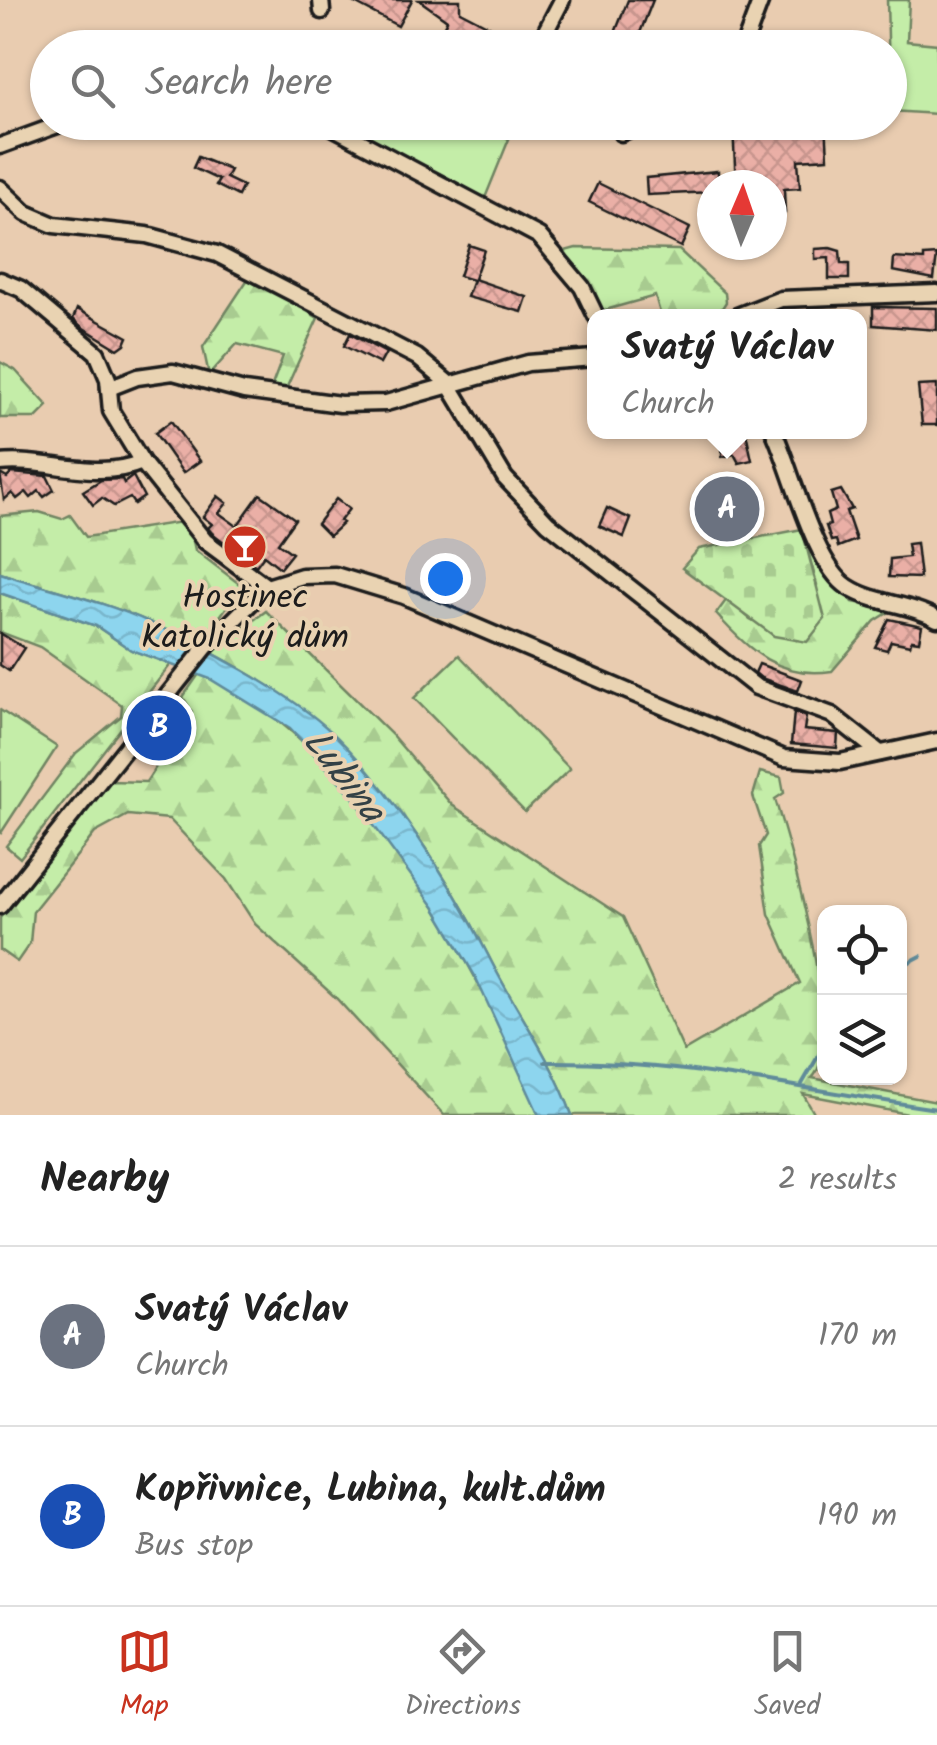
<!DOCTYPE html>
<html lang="en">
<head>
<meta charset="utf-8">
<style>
  :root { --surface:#fff; --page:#f6f6f6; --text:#222; --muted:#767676; --line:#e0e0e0; --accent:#c8321e }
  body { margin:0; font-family:Kalam,sans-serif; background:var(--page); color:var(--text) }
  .controls { position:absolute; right:30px; bottom:30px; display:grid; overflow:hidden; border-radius:20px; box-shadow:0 2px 8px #0004 }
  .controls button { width:90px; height:90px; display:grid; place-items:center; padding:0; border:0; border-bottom:2px solid var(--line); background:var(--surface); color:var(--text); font:50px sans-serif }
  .compass { position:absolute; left:697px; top:170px; width:90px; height:90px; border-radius:50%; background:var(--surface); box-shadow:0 2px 8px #0004; rotate:2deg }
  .you { position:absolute; left:445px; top:578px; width:35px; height:35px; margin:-25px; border:8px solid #fff; border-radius:50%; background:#1a73e8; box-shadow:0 0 0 15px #1a73e833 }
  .badge { display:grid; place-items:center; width:65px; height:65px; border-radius:50%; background:var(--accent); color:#fff; font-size:32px; font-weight:700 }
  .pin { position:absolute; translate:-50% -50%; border:5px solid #fff; box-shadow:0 2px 10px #0006 }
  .popup { position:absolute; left:587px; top:309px; width:280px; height:130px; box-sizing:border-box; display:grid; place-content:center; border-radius:20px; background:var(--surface); filter:drop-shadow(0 2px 8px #0005); font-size:32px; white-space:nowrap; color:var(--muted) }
  .popup b { font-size:38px; color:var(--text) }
  .popup::after { content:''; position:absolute; left:50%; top:100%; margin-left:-20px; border:20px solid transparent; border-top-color:var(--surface) }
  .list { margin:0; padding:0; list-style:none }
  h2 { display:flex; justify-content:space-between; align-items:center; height:130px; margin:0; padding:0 40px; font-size:42px }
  h2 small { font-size:32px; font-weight:400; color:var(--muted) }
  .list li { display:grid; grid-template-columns:65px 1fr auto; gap:30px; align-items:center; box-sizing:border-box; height:180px; padding:0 40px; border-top:2px solid var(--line) }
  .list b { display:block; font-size:38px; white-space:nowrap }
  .list p { margin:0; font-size:32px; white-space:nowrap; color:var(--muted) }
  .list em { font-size:32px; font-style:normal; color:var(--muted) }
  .icon { flex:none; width:55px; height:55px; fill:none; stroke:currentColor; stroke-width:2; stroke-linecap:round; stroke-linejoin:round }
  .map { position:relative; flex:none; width:937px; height:1115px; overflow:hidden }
  .search { position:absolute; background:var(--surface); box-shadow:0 2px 8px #0004; left:30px; right:30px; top:30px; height:110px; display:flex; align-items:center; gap:25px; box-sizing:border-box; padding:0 35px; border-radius:55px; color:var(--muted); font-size:38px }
  .sheet { height:490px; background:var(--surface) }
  nav { display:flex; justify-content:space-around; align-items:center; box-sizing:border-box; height:140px; border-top:2px solid var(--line); background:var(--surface); font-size:28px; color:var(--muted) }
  nav a { display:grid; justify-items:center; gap:5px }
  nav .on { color:var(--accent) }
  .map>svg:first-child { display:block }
  .grass { fill:#c4eda8; stroke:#708462; stroke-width:2.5 }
  .forest { fill:url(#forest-firs); stroke:#708462; stroke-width:2.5 }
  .cemetery { fill:url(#cemetery-stones); stroke:#708462; stroke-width:2.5 }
  .water { fill:url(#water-waves); stroke:#608b9a; stroke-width:2.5 }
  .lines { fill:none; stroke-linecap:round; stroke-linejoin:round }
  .stream { stroke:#608b9a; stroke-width:4 }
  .building { fill:url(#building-cross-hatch); stroke:#1c1c1c; stroke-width:2.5 }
  .minor-casing { stroke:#1c1c1c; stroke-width:21 }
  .minor { stroke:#e9d3b2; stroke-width:14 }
  .labels { text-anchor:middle; stroke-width:8; stroke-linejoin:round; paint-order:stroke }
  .poi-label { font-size:35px; fill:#1c1c1c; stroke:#e9d3b2 }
  .water-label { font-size:38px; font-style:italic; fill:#334146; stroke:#e9d3b2 }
</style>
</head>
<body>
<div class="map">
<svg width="937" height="1115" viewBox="0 0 937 1115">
  <defs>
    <pattern id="forest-firs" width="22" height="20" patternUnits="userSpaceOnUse" patternTransform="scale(2.5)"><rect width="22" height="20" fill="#c4eda8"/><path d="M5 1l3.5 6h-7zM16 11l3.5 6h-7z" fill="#a8cb90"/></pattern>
    <pattern id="cemetery-stones" width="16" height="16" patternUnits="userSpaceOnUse" patternTransform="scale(2.5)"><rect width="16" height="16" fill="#c4eda8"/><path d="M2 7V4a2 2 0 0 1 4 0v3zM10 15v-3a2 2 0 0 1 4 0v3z" fill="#a8cb90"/></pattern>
    <pattern id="water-waves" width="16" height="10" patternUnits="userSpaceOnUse" patternTransform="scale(2.5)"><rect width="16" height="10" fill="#8dd5ee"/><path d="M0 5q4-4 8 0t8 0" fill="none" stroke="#79b6cc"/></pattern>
    <pattern id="building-cross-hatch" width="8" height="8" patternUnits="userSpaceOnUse" patternTransform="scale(2.5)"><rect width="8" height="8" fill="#eaafa6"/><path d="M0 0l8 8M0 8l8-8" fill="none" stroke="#c8968e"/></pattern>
  </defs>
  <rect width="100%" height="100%" fill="#e9ccb0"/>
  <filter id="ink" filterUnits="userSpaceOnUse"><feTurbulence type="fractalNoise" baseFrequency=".01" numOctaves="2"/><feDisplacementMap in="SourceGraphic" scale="20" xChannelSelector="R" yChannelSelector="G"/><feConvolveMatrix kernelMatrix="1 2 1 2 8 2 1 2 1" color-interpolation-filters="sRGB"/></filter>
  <g filter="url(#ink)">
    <g class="grass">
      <path d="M 887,0 L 909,0 L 907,41 L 937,44 L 937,114 L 890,111 Z"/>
      <path d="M 350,123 L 479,123 L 509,139 L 483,203 L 346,130 Z"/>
      <path d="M 459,655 L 570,769 L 525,812 L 414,698 Z"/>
      <path d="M 0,710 L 57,747 L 1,833 L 0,832 Z"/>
    </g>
    <g class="forest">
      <path d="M 576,248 L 679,250 L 725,293 L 726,302 L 717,316 L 661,316 L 655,296 L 598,312 L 565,251 Z"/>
      <path d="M 250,276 L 318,318 L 286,389 L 271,388 L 283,356 L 237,344 L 209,375 L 203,347 Z"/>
      <path d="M 0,362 L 15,370 L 48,406 L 36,418 L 0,418 Z"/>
      <path d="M 39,512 L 62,519 L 70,515 L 86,537 L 181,522 L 191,532 L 195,550 L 242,586 L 205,637 L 220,645 L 266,611 L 392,735 L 452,805 L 623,917 L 684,1051 L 800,983 L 769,914 L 759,846 L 766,835 L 753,796 L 760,772 L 781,777 L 784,793 L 775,799 C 790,848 847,1045 812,1078 L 937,1102 L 937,1115 L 913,1115 L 803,1094 L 815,1115 L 572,1115 C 549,1053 516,1012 488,955 C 448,875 375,763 302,709 C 258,676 201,646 151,623 C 104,601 49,589 0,573 L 0,516 Z"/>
      <path d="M 807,527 L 822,567 L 853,602 L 894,609 L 875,621 L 832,671 C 780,679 749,651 716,614 L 727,599 L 750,619 L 796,640 L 817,585 L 802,529 Z"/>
      <path d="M 0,593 L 96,626 L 131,650 L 171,664 L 20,858 L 6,846 L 76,753 L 121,716 L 122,705 L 40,647 L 0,632 Z"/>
      <path d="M 199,674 C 349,730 484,972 539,1115 L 444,1115 L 336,998 L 255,924 L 226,879 L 169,819 L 128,815 L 95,833 L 33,911 L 30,943 L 17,962 L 0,950 L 0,918 L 109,781 L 146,782 L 192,712 L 183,697 Z"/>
    </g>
    <path class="cemetery" d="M 802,529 L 825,619 L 807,642 L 774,636 L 682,568 L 699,549 Z"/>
    <path class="water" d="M 0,573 C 49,589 104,601 151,623 C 205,648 282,688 326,727 C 385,779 453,885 488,955 C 516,1012 549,1053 572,1115 L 539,1115 L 475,976 L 435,908 L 349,792 L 290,728 L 210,679 L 131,650 L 96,626 L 0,593 Z"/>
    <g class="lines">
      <g class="stream">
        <path d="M 900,967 L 921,956"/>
        <path d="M 545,1062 C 678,1060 806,1090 937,1109"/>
        <path d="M 802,1084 L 824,1046"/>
      </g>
    </g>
    <g class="building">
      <path d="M 349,0 L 412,0 L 398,26 Z"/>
      <path d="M 419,0 L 460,0 L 460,11 L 510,37 L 504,48 L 472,48 L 441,32 L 447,20 Z"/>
      <path d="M 628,0 L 653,0 L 634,48 L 609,48 Z"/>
      <path d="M 826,122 L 828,158 L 798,160 L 800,188 L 784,189 L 785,213 L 772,213 L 772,185 L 736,185 L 733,126 Z"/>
      <path d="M 198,157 L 230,170 L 226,178 L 243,186 L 238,196 L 216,185 L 219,180 L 193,168 Z"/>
      <path d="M 718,171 L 718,185 L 712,185 L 712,192 L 647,195 L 646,178 Z"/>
      <path d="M 598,183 L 690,228 L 681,247 L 589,202 Z"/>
      <path d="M 469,245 L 484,250 L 474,279 L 527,297 L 522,312 L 467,297 L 473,280 L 459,276 Z"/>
      <path d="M 830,248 L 840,251 L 841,264 L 849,264 L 849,279 L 829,279 L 829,258 L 815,259 L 815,249 Z"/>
      <path d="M 937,255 L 934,279 L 893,271 L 894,258 L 924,260 L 924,256 Z"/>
      <path d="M 873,307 L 937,308 L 937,330 L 873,325 Z"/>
      <path d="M 77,309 L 128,337 L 125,344 L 118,349 L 82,327 L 73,319 Z"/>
      <path d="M 350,334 L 386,353 L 380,364 L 344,346 Z"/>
      <path d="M 937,385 L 937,425 L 922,425 L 918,386 Z"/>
      <path d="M 171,421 L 200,461 L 183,473 L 155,433 Z"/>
      <path d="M 746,432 L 752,460 L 739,463 L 734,454 L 722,457 L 722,440 Z"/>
      <path d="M 12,473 L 47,476 L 54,490 L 44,497 L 39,491 L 31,498 L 26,492 L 17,499 L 12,493 L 4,500 L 0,474 L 7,478 Z"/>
      <path d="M 133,476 L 144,497 L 134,504 L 130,498 L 114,506 L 102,498 L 93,505 L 83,491 L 101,480 L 122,479 L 124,483 Z"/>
      <path d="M 841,490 L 852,509 L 846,511 L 856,540 L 838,547 L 836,540 L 831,541 L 826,526 L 830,525 L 827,514 L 836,510 L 831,493 Z"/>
      <path d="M 753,492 L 759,494 L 763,507 L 758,517 L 717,525 L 694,523 L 693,507 Z"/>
      <path d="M 260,494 L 295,519 L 278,543 L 292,553 L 280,568 L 264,555 L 256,566 L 212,533 L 208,528 L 212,524 L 203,517 L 218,496 L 227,503 L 219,513 L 237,526 Z"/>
      <path d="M 336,499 L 349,509 L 340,521 L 343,523 L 329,536 L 317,524 Z"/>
      <path d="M 607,508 L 631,519 L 624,537 L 599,526 Z"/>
      <path d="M 916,543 L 920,578 L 889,577 L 890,559 L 909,557 L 907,544 Z"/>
      <path d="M 889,619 L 922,626 L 919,641 L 912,640 L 910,645 L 891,641 L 887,650 L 875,647 Z"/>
      <path d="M 0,633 L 24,648 L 9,671 L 0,665 Z"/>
      <path d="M 759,664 L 802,680 L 798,691 L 761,678 L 755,673 Z"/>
      <path d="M 794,712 L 806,717 L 804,730 L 838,733 L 837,748 L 791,744 Z"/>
    </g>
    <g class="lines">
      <defs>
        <g id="minor">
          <path d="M 321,0 L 322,11"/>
          <path d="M 537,48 L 562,0"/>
          <path d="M 743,48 L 761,0"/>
          <path d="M 323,122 L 539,236 L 582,287 L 596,316"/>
          <path d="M 621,133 L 645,122"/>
          <path d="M 0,146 L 66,122"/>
          <path d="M 0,188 L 26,213 L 54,225 L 147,235 L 217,254 L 417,357 L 448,383 L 505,478 L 548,523 L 756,687 L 832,715 L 880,753"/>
          <path d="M 0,280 L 21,289 L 97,353 L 108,379 L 111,411 L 142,462 L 205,541 L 267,587"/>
          <path d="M 737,316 L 781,299 L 937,293"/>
          <path d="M 109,388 L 137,377 L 173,372 L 244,391 L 340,404 L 386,403 L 528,363 L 594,358"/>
          <path d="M 774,432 C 792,471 814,565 848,587 C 874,604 909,603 937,619"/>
          <path d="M 0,463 C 48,458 95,482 142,462"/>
          <path d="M 130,745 L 153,747 L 171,724 L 168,696"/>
          <path d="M 0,906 L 206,647 L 267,587 L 302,576 L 335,575 L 404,596 L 784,758 L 840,762 L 937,741"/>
        </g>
      </defs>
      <use href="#minor" class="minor-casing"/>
      <use href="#minor" class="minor"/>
    </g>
  </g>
  <defs>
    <symbol id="bar-disc" viewBox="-11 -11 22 22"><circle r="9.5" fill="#c8321e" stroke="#e9d3b2"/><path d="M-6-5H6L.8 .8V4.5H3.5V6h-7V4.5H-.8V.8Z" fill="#fff"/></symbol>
  </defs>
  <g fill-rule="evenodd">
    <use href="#bar-disc" x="220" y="522" width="50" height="50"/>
  </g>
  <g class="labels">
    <g class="poi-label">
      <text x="245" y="608">Hostinec<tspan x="245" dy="40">Katolický dům</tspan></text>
    </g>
    <g class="water-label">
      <text transform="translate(345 775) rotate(52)" y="13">Lubina</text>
    </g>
  </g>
</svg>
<div class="controls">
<button><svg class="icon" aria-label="locate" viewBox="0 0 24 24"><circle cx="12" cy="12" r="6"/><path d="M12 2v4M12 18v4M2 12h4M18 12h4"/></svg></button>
<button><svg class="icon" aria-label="layers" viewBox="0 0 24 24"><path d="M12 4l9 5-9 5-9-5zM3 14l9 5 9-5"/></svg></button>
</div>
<svg class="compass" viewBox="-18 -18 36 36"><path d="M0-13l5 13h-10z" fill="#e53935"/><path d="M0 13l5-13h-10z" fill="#767676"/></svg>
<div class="you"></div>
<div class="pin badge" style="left:727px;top:509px;background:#6b7280">A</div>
<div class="popup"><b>Svatý Václav</b>Church</div>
<div class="pin badge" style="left:159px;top:728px;background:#1a4fb4">B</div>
<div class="search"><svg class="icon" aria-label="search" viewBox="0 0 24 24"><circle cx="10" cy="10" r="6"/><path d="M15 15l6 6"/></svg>Search here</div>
</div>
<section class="sheet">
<h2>Nearby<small>2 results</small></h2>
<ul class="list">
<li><span class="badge" style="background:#6b7280">A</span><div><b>Svatý Václav</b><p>Church</p></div><em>170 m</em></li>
<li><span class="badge" style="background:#1a4fb4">B</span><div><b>Kopřivnice, Lubina, kult.dům</b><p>Bus stop</p></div><em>190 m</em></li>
</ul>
</section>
<nav>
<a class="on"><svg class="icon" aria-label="map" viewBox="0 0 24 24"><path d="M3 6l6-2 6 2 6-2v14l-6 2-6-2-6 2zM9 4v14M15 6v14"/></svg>Map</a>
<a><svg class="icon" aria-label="directions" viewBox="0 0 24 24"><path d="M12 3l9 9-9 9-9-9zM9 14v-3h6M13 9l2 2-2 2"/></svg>Directions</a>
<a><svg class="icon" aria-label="saved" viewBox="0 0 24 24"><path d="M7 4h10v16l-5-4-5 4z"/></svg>Saved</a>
</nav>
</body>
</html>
